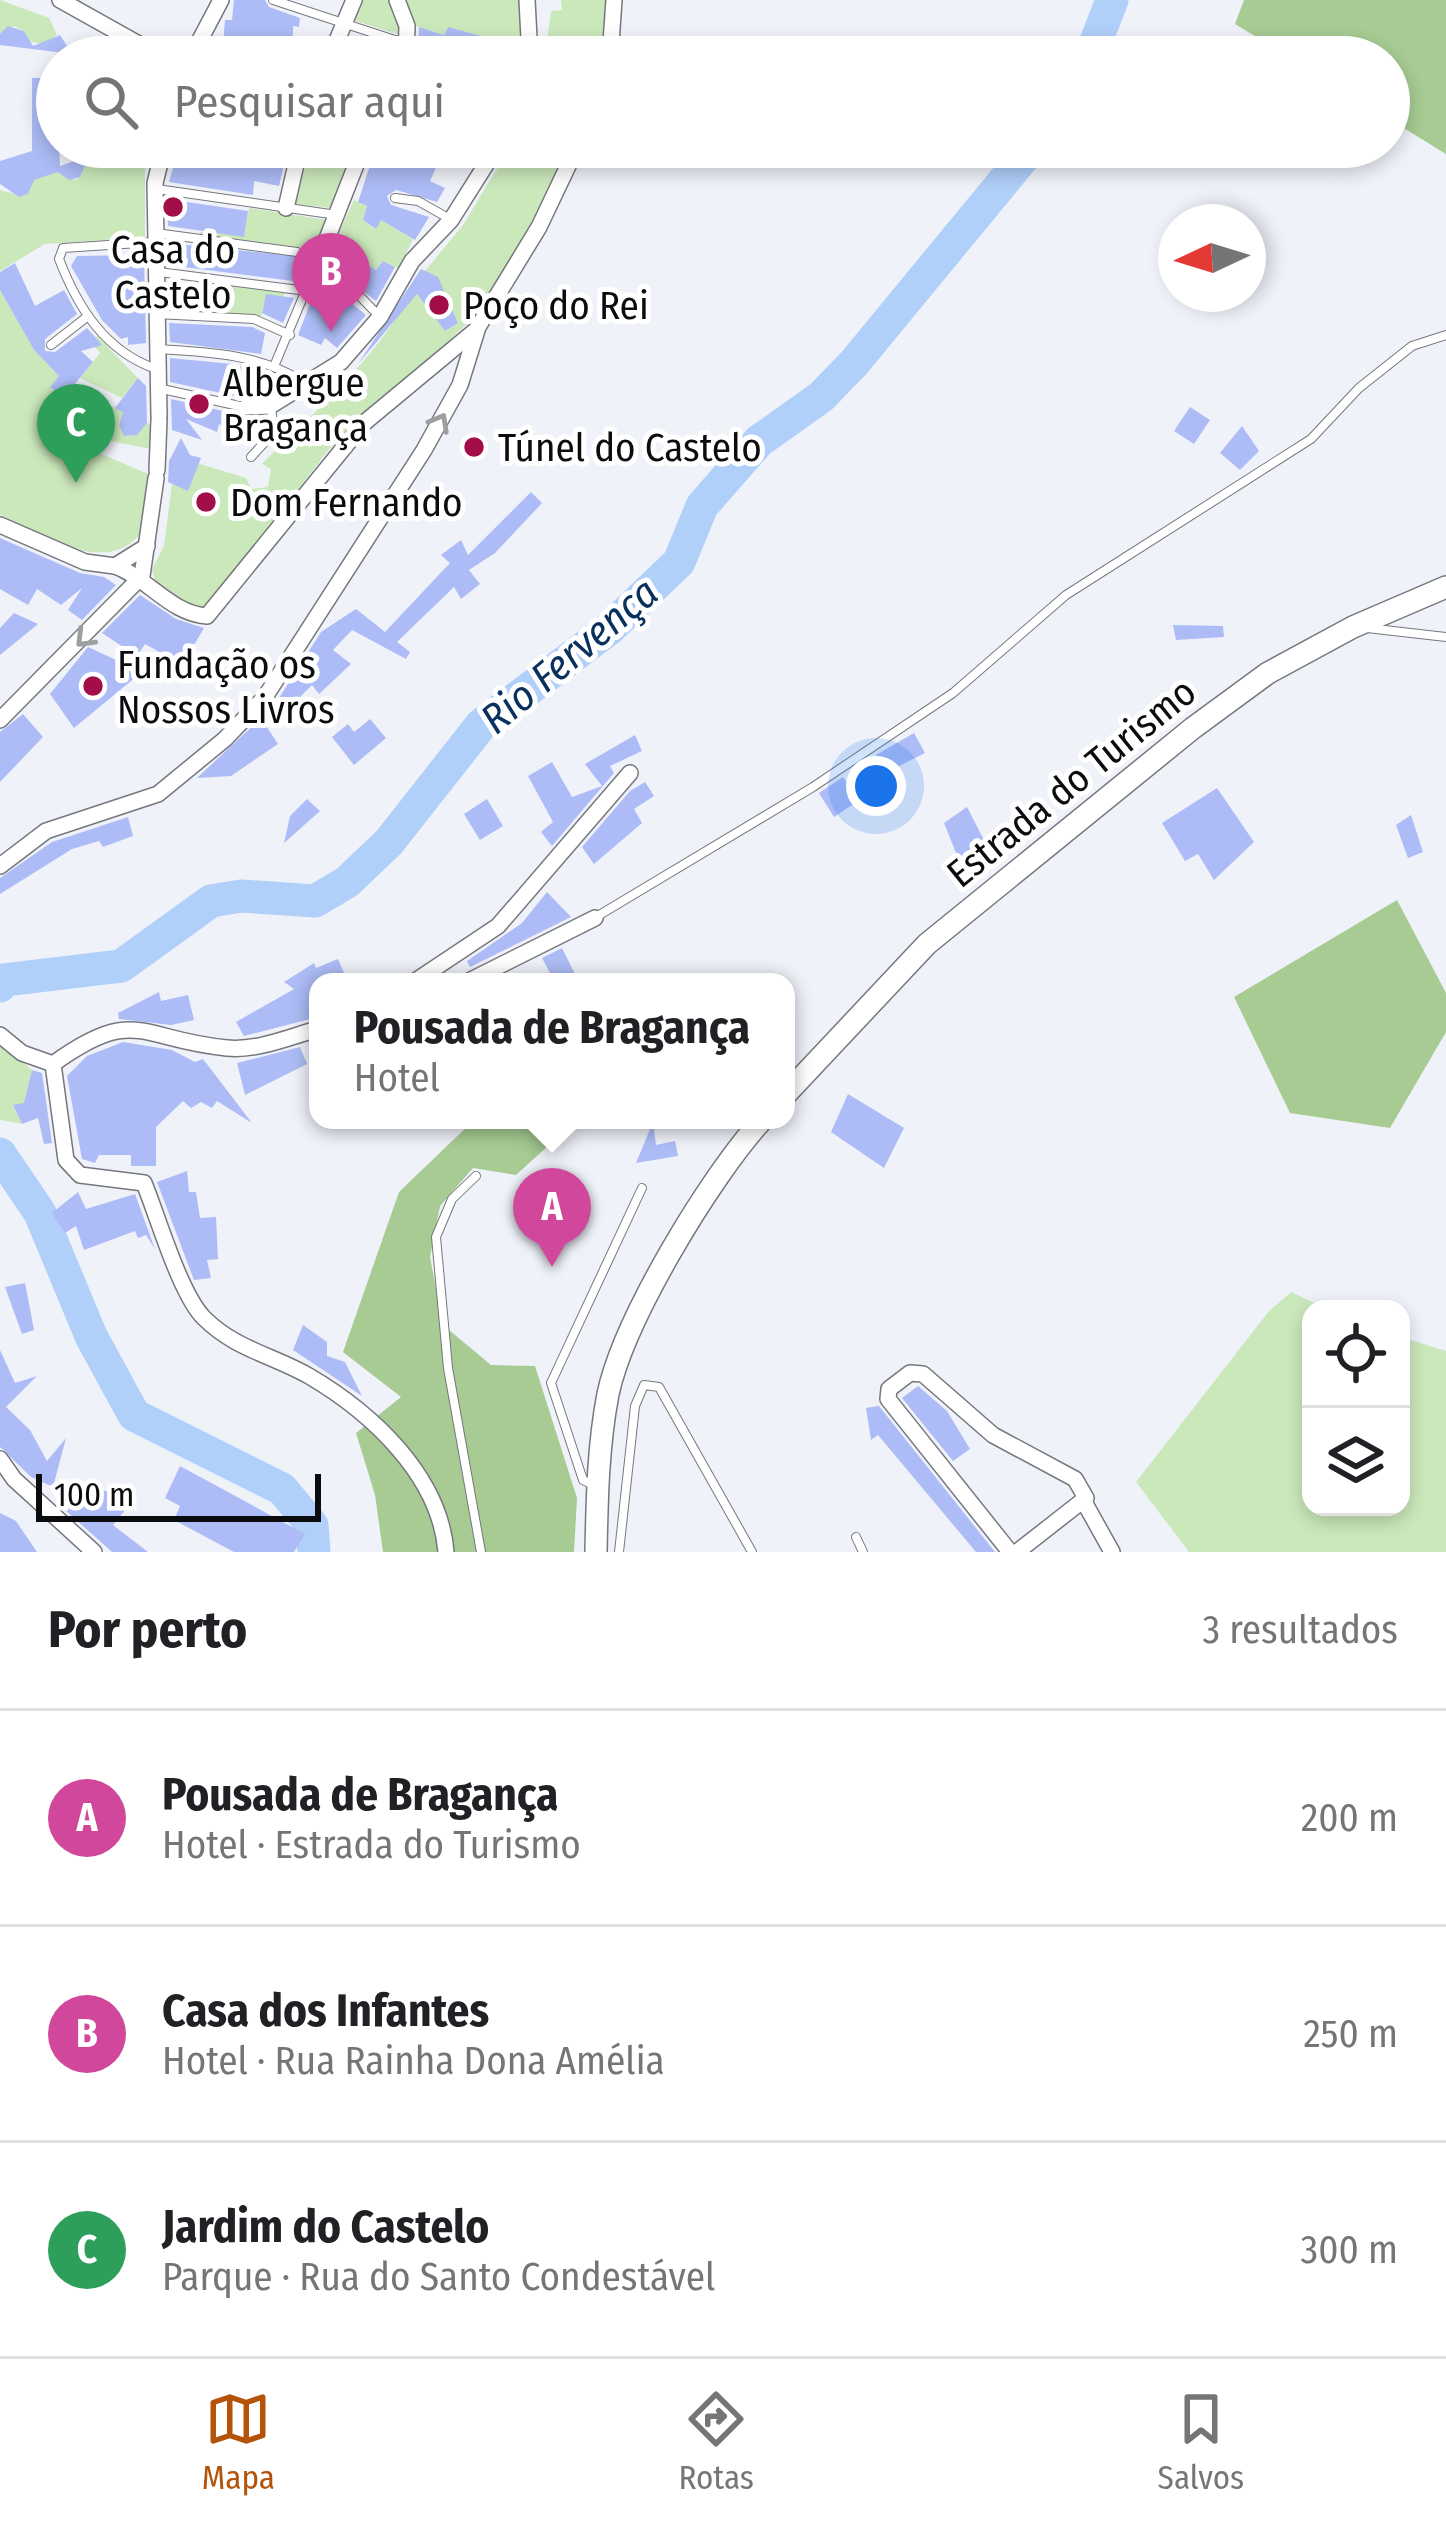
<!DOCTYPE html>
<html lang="pt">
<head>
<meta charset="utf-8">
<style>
  :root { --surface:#fff; --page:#f2f2f2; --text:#202124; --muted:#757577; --line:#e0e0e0; --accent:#b45309 }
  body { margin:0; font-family:"Fira Sans Condensed",sans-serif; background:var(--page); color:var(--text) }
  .controls { position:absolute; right:36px; bottom:36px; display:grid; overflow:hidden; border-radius:24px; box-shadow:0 6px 18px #0003 }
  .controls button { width:108px; height:108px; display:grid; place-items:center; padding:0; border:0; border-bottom:3px solid var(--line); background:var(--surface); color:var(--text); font:60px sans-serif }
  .compass { position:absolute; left:1158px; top:204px; width:108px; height:108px; border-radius:50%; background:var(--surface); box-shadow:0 6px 18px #0003; rotate:266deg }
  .scale { position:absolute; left:36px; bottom:30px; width:285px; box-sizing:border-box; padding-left:12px; border:6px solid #0b0c0e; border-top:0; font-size:33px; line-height:42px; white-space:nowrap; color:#0b0c0e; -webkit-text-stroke:9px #fff; paint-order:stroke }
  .you { position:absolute; left:876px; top:786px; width:42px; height:42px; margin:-30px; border:9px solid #fff; border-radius:50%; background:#1a73e8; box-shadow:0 0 0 18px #1a73e833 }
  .badge { display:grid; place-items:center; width:78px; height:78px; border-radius:50%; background:var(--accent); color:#fff; font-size:39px; font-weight:700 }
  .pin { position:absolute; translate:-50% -99px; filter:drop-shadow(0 3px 6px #0008) }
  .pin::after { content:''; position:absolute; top:63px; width:42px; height:36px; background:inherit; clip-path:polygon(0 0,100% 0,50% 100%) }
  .popup { position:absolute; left:309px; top:973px; width:486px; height:156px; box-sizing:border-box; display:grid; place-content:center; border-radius:24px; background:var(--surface); filter:drop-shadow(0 3px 9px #0005); font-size:39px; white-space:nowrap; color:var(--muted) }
  .popup b { font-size:45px; color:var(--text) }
  .popup::after { content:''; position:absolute; left:50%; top:100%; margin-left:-24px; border:24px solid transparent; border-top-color:var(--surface) }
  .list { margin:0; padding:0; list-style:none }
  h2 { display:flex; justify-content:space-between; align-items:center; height:156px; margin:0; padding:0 48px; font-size:51px }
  h2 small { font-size:39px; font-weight:400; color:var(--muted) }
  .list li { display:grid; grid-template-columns:78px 1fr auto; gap:36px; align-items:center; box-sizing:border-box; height:216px; padding:0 48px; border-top:3px solid var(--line) }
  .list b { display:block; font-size:45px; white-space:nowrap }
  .list p { margin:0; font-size:39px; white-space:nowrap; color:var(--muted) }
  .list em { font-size:39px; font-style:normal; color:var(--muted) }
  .icon { flex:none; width:66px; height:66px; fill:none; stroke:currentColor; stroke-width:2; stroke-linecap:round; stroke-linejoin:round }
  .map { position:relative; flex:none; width:1446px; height:1552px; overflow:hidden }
  .search { position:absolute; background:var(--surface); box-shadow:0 6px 18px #0003; left:36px; right:36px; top:36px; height:132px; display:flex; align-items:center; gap:30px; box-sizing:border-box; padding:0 42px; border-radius:66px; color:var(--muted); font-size:45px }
  .sheet { height:804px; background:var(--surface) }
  nav { display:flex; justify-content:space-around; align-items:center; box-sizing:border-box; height:168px; border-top:3px solid var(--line); background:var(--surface); font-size:33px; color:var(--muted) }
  nav a { display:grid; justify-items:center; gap:6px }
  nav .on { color:var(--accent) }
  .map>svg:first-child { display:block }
  .green { fill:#cbe8bb }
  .forest { fill:#a7cb93 }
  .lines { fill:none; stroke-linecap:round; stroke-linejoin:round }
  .river { stroke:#b0cff9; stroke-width:33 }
  .building { fill:#adbcf6 }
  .lane-casing { stroke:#76777e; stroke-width:10 }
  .street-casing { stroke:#76777e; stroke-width:18 }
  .secondary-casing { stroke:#76777e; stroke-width:24 }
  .lane { stroke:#fff; stroke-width:8 }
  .street { stroke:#fff; stroke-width:15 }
  .secondary { stroke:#fff; stroke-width:21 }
  .oneway { stroke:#9d9e9f }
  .poi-dot { fill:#a40e48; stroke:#fff; stroke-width:4.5 }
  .labels { text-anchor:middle; stroke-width:10; stroke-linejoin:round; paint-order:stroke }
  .poi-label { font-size:39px; fill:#0b0c0e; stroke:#fff; text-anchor:start }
  .street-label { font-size:39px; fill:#0b0c0e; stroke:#fff }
  .water-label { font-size:42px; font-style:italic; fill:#0a305e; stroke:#fff }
</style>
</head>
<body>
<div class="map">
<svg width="1446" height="1552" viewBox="0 0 1446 1552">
  <rect width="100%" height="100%" fill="#f0f2fa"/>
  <g class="green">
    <path d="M 0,0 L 49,18 L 57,35 L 44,44 L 27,41 L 24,31 L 14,26 L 0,34 Z"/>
    <path d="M 359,0 L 394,0 L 403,36 L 353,20 Z"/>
    <path d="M 403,0 L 522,0 L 524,57 L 488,57 L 481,49 L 484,37 L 448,27 L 444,35 L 416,26 Z"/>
    <path d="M 561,0 L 609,0 L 605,57 L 545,57 L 551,11 L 562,10 Z"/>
    <path d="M 130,147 L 145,147 L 145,237 L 45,244 L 0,271 L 0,190 L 24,196 L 32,180 L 58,172 L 76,180 L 85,163 L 104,157 L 120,164 Z"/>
    <path d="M 312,147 L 353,147 L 332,208 L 294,204 Z"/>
    <path d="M 510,147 L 569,147 L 534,224 L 478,314 L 329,449 L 207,609 L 187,607 L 156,584 L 152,569 L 164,546 L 172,484 L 188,490 L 197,463 L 246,478 L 251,489 L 268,487 L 271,469 L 262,464 C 314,411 377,360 413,289 L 445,331 L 458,323 L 425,271 L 463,225 Z"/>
    <path d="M 354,200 L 367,206 L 363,220 L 375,229 L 381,220 L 413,239 L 399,269 L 383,261 L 376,270 L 353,256 L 347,265 L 329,254 Z"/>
    <path d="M 249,208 L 327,220 L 316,250 L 199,239 L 200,232 L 218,233 L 219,224 L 245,227 Z"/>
    <path d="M 203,283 L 285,292 L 281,305 L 264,303 L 261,316 L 229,315 L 229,301 L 202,299 Z"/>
    <path d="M 0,290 L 34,350 L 59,376 L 50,387 L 64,396 L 73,386 L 123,412 L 119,425 L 124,436 L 137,435 L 143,422 L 150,424 L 151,449 L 110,441 L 91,431 L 85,447 L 153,476 L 140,534 C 104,578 41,532 0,515 Z"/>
    <path d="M 97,336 L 138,378 L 122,398 L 80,378 L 100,353 L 90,342 Z"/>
    <path d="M 0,1043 L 32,1070 L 26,1103 L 13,1106 L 22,1124 L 0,1120 Z"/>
    <path d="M 1291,1292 L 1327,1309 L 1311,1309 L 1311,1507 L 1401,1507 L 1401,1337 L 1446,1351 L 1446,1552 L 1189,1552 L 1136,1482 L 1269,1311 Z"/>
  </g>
  <g class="forest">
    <path d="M 1244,0 L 1446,0 L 1446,154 L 1389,119 L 1389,57 L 1289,57 L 1235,24 Z"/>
    <path d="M 1397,900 L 1446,993 L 1446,1032 L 1390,1128 L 1290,1113 L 1234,997 Z"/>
    <path d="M 474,1120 L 592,1120 L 561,1134 L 516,1175 L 473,1168 L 440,1206 L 430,1257 L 443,1325 L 491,1365 L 535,1366 L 577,1498 L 574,1552 L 383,1552 L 375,1495 L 356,1433 L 401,1397 L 343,1352 L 399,1192 Z"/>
  </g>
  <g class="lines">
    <g class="river">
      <path d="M 1090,57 L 1112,0"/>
      <path d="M 0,986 L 4,980 L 121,966 L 211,901 L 241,896 L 315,901 L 347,882 L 389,842 L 481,725 L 609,629 L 679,562 L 702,506 L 759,441 L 821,397 L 854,363 L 1032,147"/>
      <path d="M 0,1154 L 40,1213 L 91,1336 L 134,1415 L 282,1489 L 312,1525 L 314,1552"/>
    </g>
  </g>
  <g class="building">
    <path d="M 234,0 L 265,0 L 269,7 L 300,18 L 299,27 L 293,26 L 293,57 L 222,57 L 225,20 L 232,20 Z"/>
    <path d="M 8,26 L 24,31 L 33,46 L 60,35 L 72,54 L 0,45 L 0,34 Z"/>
    <path d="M 419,27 L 444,35 L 448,27 L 485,37 L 479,57 L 451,57 L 418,44 Z"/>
    <path d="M 32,78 L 56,78 L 60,166 L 89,156 L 80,177 L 69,180 L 58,172 L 34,180 L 28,194 L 19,197 L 0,184 L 0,161 L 32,151 Z"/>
    <path d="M 179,147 L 236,147 L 236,154 L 284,165 L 279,186 L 254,181 L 253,195 L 169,182 Z"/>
    <path d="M 376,147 L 445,147 L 430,181 L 445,188 L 437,202 L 396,190 L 387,196 L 391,205 L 429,217 L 415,240 L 381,220 L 376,229 L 363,220 L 367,206 L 358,202 Z"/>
    <path d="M 167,199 L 248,211 L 244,237 L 168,226 Z"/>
    <path d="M 168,243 L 304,257 L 309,261 L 300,282 L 168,265 Z"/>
    <path d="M 144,255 L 146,343 L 128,345 L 128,337 L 121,339 L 102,320 L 71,266 L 77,256 Z"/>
    <path d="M 352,255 L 376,270 L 383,261 L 395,267 L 376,301 L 328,264 L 333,257 L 347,265 Z"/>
    <path d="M 15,263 L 35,306 L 64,290 L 77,314 L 45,339 L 45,351 L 55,352 L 87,328 L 102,345 L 81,351 L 93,362 L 64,397 L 50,387 L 59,376 L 34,350 L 0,290 L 0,272 Z"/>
    <path d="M 421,269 L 438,277 L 458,323 L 445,331 L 417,294 L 358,364 Z"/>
    <path d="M 320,278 L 366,315 L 337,348 L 325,338 L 321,345 L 298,335 Z"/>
    <path d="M 169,282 L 230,290 L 229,309 L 169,306 Z"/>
    <path d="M 266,294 L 294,298 L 283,323 L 262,313 Z"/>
    <path d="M 169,323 L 252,327 L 265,333 L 261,354 L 170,342 Z"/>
    <path d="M 170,358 L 232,364 L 267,374 L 256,395 L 239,397 L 170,382 Z"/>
    <path d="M 138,378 L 146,386 L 147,423 L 137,435 L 124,436 L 119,425 L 123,412 L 115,408 Z"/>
    <path d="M 171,399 L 236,414 L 265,429 L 253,442 L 219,424 L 217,432 L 186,419 L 202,440 L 172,430 Z"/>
    <path d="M 1190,407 L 1210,420 L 1194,444 L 1174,431 Z"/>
    <path d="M 1242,426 L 1259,451 L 1240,470 L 1220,453 Z"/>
    <path d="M 181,438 L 190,455 L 201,458 L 188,491 L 168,482 L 169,461 Z"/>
    <path d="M 531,492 L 542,503 L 495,553 L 469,570 L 480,584 L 461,599 L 454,587 L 397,642 L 410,652 L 406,659 L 352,630 L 333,650 L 351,664 L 319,694 L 312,685 L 287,710 L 277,701 L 321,632 L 356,609 L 385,632 L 450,563 L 441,555 L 461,540 L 468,555 Z"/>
    <path d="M 0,538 L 80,573 L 104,577 L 116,585 L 82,620 L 68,610 L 82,588 L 61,605 L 37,589 L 28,605 L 0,589 Z"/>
    <path d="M 140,595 L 176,619 L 204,628 L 182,665 L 145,644 L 137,656 L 102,633 Z"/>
    <path d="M 14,613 L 38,624 L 0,655 L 0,628 Z"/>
    <path d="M 1173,625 L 1223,626 L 1224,637 L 1176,640 Z"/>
    <path d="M 88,647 L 129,666 L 137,676 L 74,728 L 50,694 Z"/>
    <path d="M 23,714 L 43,737 L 0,782 L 0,732 Z"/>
    <path d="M 261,718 L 278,744 L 231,776 L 197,778 Z"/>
    <path d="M 370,719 L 386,738 L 354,765 L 332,737 L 348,724 L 354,732 Z"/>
    <path d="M 914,733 L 925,753 L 885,773 L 876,755 Z"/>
    <path d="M 635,735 L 642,751 L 610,766 L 614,773 L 552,846 L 541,832 L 553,822 L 528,776 L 552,762 L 572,797 L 602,786 L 585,764 Z"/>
    <path d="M 843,777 L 858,801 L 834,817 L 819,793 Z"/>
    <path d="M 645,782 L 654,796 L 634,809 L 642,823 L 594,864 L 582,847 L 630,791 Z"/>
    <path d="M 1217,788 L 1254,842 L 1214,880 L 1198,854 L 1185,861 L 1162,823 Z"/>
    <path d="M 307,799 L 320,811 L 284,843 L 290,816 Z"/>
    <path d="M 487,799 L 503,826 L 480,840 L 464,814 Z"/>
    <path d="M 967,807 L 987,846 L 958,858 L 944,823 Z"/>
    <path d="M 1411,815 L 1423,852 L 1408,858 L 1396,825 Z"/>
    <path d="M 128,817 L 133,836 L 103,847 L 99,841 L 72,849 L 0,894 L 0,878 L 52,842 Z"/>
    <path d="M 547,892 L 571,917 L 470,967 L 467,961 L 522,923 Z"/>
    <path d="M 562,948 L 579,982 L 555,982 L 542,958 Z"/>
    <path d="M 338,959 L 348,982 L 318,982 L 318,1017 L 244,1036 L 236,1022 L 294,989 L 284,982 L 314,963 L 316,968 Z"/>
    <path d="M 159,992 L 161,1001 L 188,995 L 194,1020 L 171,1025 L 119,1019 L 118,1013 Z"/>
    <path d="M 123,1042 L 172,1050 L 195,1062 L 203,1059 L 252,1123 L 217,1101 L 212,1108 L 201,1102 L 191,1108 L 183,1101 L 156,1127 L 156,1166 L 131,1166 L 131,1155 L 99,1155 L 95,1163 L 82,1159 L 67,1076 L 87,1056 Z"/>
    <path d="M 300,1047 L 307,1064 L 245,1095 L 237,1063 Z"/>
    <path d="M 32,1070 L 42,1073 L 52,1143 L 44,1144 L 38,1118 L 22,1124 L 13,1105 L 24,1103 Z"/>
    <path d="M 848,1094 L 904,1128 L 884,1168 L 831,1132 Z"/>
    <path d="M 653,1122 L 656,1145 L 675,1141 L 678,1156 L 636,1163 Z"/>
    <path d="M 187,1171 L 189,1192 L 196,1192 L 200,1218 L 216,1217 L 218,1259 L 207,1260 L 211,1278 L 194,1280 L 157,1182 Z"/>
    <path d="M 78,1192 L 86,1209 L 135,1194 L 155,1249 L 146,1235 L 138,1238 L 135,1231 L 84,1250 L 76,1226 L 65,1233 L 52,1213 Z"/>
    <path d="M 25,1283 L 34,1330 L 22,1334 L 5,1287 Z"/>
    <path d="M 303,1325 L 327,1342 L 327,1356 L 345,1362 L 362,1396 L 293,1350 Z"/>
    <path d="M 0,1350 L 15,1383 L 37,1376 L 6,1407 L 30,1430 L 47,1461 L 66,1438 L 53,1487 L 31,1477 L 0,1447 Z"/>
    <path d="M 918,1386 L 947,1411 L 970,1449 L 953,1461 L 902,1398 Z"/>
    <path d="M 878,1406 L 879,1406 L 995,1552 L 976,1552 L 878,1435 L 871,1440 L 866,1408 Z"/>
    <path d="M 180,1466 L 305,1534 L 294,1552 L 234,1552 L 174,1520 L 180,1506 L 165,1498 Z"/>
    <path d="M 94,1485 L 130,1504 L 113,1525 L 148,1552 L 112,1552 L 64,1509 L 73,1496 L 84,1504 Z"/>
    <path d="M 0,1513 L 16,1521 L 37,1552 L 0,1552 Z"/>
  </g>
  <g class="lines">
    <defs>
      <g id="lane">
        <path d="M 273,0 L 407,44"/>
        <path d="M 407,50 L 438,57"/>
        <path d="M 473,147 L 493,154"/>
        <path d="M 157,189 L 337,215"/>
        <path d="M 395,198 L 418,201 L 450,219"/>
        <path d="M 156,233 L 297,252"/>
        <path d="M 154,242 L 63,248 L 59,259 C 78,308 105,351 156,369"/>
        <path d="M 317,267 L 351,287 L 379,316"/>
        <path d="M 159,272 L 307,291"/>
        <path d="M 156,314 L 254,319 L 290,335"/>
        <path d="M 51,345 L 88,316"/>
        <path d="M 156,349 C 209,352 261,354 305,383"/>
        <path d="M 275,364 L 321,254 L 311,253"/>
        <path d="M 162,389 L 244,407"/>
        <path d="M 251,457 L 274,432 L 271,407"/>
        <path d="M 1367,628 L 1446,637"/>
        <path d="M 596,917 L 813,787 L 953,693 L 1066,595 L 1311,439 L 1359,388 L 1412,346 L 1446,335"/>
        <path d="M 476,1176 L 452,1199 L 436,1237 L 448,1368 L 481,1552"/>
        <path d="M 596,1486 L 583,1480 L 551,1383 L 642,1188"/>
        <path d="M 856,1537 L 863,1552"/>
        <path d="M 619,1552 L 635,1406 L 644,1385 L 659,1387 L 752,1552"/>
      </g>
      <g id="street">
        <path d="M 60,0 L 162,57"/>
        <path d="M 397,0 L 407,26 L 406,57"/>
        <path d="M 527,0 L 530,57"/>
        <path d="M 191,57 L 221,0"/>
        <path d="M 330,57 L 354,0"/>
        <path d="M 610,57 L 614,0"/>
        <path d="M 286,208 L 300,147"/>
        <path d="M 321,254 L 363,147"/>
        <path d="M 246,407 L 270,406 L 341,362 L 380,317 L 412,261 L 451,220 L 497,147"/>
        <path d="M 159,416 L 155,183 L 164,147"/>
        <path d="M 157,470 L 159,420"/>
        <path d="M 0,525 L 85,562 L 115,566 L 147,546"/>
        <path d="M 115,566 C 148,578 171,614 207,616 L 364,423 L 476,330"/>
        <path d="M 0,720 L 142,576 L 156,478"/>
        <path d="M 0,866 L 46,831 L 158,794 L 225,739 L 265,697 L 424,450 L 460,385 L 478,327 L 539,227 L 577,147"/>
        <path d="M 414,982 L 498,926 L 630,773"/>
        <path d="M 445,982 L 467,982 L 595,918"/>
        <path d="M 0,1035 L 22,1053 L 53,1064"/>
        <path d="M 53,1064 L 66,1160 L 80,1175 L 144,1183 C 158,1217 180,1294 204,1318 C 235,1349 272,1355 309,1376 C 372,1413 440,1476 446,1552"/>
        <path d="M 53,1064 C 136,1004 140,1040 227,1048 C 257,1051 289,1037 318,1029"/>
        <path d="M 0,1459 L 14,1479 L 94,1552"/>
        <path d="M 1083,1500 L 1112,1552"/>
        <path d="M 1010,1552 L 888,1399 L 889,1389 L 910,1373 L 923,1374 L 993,1435 L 1075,1479 L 1086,1498 L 1017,1552"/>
      </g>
      <g id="secondary">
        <path d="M 786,1094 L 927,944 L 1193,728 L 1268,673 L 1353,627 L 1446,587"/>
        <path d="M 596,1552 C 597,1500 598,1446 608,1394 C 624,1319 710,1177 762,1120"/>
      </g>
    </defs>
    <use href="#lane" class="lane-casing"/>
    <use href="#street" class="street-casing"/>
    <use href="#secondary" class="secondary-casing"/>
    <use href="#lane" class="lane"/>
    <use href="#street" class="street"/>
    <use href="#secondary" class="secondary"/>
  </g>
  <defs><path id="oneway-chevron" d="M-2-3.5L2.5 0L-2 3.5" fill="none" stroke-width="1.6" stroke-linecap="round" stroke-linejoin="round" transform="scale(3)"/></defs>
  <g class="oneway">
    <use href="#oneway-chevron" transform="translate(440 422) rotate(-61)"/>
    <use href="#oneway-chevron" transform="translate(84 639) rotate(135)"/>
  </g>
  <g class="poi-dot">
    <circle cx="173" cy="207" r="12"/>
    <circle cx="439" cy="305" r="12"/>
    <circle cx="199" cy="404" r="12"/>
    <circle cx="474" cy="447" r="12"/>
    <circle cx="206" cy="502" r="12"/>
    <circle cx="93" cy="686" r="12"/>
  </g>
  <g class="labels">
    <g class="poi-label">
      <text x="173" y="263" text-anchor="middle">Casa do<tspan x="173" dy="45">Castelo</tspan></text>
      <text x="463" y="319">Poço do Rei</text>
      <text x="223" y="396">Albergue<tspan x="223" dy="45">Bragança</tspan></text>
      <text x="498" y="461">Túnel do Castelo</text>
      <text x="230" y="516">Dom Fernando</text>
      <text x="117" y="678">Fundação os<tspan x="117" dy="45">Nossos Livros</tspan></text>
    </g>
    <g class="street-label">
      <text transform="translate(1071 782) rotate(-39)" y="14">Estrada do Turismo</text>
    </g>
    <g class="water-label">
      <text transform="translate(569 655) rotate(-40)" y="15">Rio Fervença</text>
    </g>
  </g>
</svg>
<div class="controls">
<button><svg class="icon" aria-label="locate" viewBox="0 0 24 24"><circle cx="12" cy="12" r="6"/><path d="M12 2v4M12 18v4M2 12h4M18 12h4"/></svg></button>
<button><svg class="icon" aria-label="layers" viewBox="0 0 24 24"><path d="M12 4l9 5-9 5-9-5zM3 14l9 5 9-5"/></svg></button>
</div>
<svg class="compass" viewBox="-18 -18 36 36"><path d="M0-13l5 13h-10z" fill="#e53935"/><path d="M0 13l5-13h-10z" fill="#757577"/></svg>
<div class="scale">100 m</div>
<div class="you"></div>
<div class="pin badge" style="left:552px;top:1267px;background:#d1479c">A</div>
<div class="popup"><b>Pousada de Bragança</b>Hotel</div>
<div class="pin badge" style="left:331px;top:332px;background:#d1479c">B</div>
<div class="pin badge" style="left:76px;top:483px;background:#2e9e5b">C</div>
<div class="search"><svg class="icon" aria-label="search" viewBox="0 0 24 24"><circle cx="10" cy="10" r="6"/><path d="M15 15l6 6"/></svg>Pesquisar aqui</div>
</div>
<section class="sheet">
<h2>Por perto<small>3 resultados</small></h2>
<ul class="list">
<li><span class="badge" style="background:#d1479c">A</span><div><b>Pousada de Bragança</b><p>Hotel · Estrada do Turismo</p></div><em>200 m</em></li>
<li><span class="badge" style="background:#d1479c">B</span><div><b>Casa dos Infantes</b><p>Hotel · Rua Rainha Dona Amélia</p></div><em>250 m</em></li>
<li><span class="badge" style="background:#2e9e5b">C</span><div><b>Jardim do Castelo</b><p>Parque · Rua do Santo Condestável</p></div><em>300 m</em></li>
</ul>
</section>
<nav>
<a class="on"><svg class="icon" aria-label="map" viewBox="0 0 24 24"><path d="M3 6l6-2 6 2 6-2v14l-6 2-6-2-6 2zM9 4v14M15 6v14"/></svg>Mapa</a>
<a><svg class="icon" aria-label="directions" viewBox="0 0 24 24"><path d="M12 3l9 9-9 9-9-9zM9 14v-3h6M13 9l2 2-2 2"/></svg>Rotas</a>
<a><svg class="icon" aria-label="saved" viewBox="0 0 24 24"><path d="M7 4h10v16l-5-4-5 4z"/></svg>Salvos</a>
</nav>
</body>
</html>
